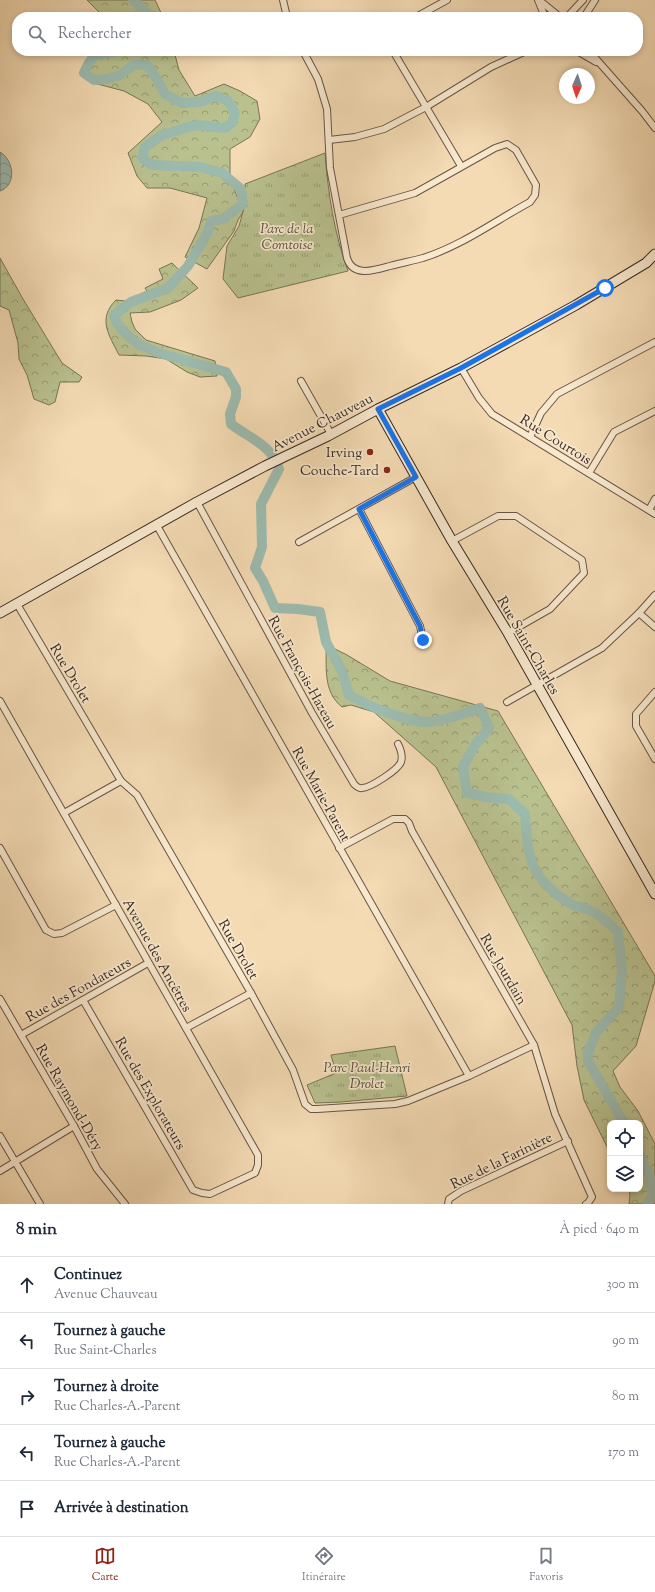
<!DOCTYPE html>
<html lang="fr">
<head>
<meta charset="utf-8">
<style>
  :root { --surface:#fff; --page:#f2f2f3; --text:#1f2937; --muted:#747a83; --line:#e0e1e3; --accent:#8f2418 }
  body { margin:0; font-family:"Sorts Mill Goudy",serif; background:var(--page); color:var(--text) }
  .controls { position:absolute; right:12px; bottom:12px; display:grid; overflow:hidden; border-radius:8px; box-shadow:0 2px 6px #0003 }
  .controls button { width:36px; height:36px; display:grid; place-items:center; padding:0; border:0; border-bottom:1px solid var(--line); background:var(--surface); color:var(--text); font:20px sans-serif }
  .compass { position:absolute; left:559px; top:68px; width:36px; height:36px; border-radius:50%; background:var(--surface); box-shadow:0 2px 6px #0003; rotate:183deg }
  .stop { position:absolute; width:12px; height:12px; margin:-9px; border:3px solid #1a73e8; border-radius:50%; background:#fff }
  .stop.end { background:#1a73e8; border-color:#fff; box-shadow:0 1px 4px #0008 }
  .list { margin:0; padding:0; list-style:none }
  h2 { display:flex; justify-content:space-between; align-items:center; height:52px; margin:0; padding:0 16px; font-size:17px }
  h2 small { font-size:13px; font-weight:400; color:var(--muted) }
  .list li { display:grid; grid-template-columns:26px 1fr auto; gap:12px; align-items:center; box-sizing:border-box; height:56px; padding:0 16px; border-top:1px solid var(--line) }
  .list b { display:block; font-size:15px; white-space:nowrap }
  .list p { margin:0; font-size:13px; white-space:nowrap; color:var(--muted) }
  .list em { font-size:13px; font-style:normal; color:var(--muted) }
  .icon { flex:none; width:22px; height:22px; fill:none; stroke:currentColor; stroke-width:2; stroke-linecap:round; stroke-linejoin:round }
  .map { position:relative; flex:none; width:655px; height:1204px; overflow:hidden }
  .search { position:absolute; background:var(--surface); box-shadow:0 2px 6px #0003; left:12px; right:12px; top:12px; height:44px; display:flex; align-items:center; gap:10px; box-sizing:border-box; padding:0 14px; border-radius:16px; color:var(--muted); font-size:15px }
  .sheet { height:332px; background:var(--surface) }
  nav { display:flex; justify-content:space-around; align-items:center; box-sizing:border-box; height:56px; border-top:1px solid var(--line); background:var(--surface); font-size:11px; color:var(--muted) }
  nav a { display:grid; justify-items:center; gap:2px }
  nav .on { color:var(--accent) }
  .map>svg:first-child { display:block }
  .forest { fill:url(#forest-crowns); stroke:#797458 }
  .park { fill:url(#park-tufts); stroke:#797458 }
  .water { fill:url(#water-waves); stroke:#748076 }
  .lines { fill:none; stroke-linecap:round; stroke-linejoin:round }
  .river { stroke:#9cbbaf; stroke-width:10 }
  .street-casing { stroke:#685546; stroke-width:8 }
  .secondary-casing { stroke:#392821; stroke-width:11 }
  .street { stroke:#f8e8ce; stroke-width:6 }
  .secondary { stroke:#f8e8ce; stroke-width:9 }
  .route { stroke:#1a73e8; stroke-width:5 }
  .poi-dot { fill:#8f2418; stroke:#f8e8ce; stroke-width:1.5 }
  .labels { text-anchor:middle; stroke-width:3.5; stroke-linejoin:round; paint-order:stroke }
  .park-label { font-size:14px; font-style:italic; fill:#594e3c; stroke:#f8e8ce }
  .street-label { font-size:14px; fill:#392821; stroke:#f8e8ce }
  .poi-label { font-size:14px; fill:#392821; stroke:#f8e8ce; text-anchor:end }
</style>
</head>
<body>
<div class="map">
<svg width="655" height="1204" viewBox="0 0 655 1204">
  <defs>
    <pattern id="forest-crowns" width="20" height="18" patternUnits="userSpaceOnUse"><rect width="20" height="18" fill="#b9c18f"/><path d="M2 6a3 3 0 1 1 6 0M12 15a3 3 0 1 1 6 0" fill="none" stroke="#979d74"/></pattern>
    <pattern id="park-tufts" width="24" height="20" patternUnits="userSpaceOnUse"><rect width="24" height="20" fill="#b9c18f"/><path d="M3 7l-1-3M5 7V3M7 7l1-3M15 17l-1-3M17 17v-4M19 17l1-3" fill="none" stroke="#979d74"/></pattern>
    <pattern id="water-waves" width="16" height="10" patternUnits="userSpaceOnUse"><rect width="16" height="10" fill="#9cbbaf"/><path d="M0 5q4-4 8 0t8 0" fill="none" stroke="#80988e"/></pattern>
  </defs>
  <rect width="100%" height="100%" fill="#f4dbb4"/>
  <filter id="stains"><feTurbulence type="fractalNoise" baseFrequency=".005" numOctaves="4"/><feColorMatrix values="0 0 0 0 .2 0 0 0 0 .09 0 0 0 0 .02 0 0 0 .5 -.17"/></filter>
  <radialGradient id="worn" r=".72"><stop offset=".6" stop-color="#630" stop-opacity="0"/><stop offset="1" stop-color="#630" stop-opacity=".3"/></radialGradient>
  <g class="forest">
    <path d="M 87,0 L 155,0 L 163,17 L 104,17 Z"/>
    <path d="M 96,51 L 174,51 L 179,70 L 195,96 L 224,84 L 240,91 L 257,101 L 260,119 L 250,137 L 230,149 L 230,178 L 243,212 L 238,220 L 234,231 L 207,269 L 185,257 L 199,228 L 207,198 L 170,188 L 147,188 L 137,176 L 128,153 L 162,122 L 148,104 L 124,91 L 90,82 L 85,61 Z"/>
    <path d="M 0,258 L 23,299 L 62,363 L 82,377 L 79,382 L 60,382 L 55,402 L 49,405 L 34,399 L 27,375 L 19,359 L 18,343 L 9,310 L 0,306 Z"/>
    <path d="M 172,263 L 198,288 L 181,300 L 150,312 L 130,313 L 132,322 L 135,329 L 146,340 L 215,361 L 217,376 L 200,377 L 187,372 L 166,359 L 146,356 L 119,355 C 109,335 97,319 116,300 L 125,301 L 147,291 L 145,288 L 163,279 L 159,269 Z"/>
    <path d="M 326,642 L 333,648 L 347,655 L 390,681 L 498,711 L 655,976 L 655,981 L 636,1046 L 613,1071 L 620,1087 L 638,1111 L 655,1144 L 655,1204 L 629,1204 L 630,1194 L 628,1189 L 640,1189 L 640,1123 L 610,1123 L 610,1153 L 584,1100 L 577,1066 L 572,1025 L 436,767 L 374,712 L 351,705 L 342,707 C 322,691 327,666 326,642 Z"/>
  </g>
  <g class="park">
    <path d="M 325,153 C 328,193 334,233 348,271 L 238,298 L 223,279 L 227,246 L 239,226 L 246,201 L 245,184 Z"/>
    <path d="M 395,1046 L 407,1096 L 341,1102 L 315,1103 L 307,1085 L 336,1073 L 331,1055 Z"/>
  </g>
  <path class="water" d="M 0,152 C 14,160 17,185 0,191 Z"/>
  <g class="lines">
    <g class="river">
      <path d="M 133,0 L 151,17"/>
      <path d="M 118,51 C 98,55 93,51 84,73 L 94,80 L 107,79 L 120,75 L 134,65 L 147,65 L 157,79 L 165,94 L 182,103 L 200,102 L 216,96 L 228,101 L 235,113 L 232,123 L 225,128 L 196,125 L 162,135 L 145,147 L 142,158 L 152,165 L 200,167 L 222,173 L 241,189 L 243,204 L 223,219 L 211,221 L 208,232 L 188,266 L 168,288 L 131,302 L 114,315 L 117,323 L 124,332 L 138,344 L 159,353 L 226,372 L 236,389 L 236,397 L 230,414 L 231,424 C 249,438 272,445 279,469 L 261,504 L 262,547 L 255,568 L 263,581 L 275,608 L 298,609 L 320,612 L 326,642 L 342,671 L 349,695 C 368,706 404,721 425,722 C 439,723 466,713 480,708 L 489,728 L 475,745 L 463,767 L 467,793 L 491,798 L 509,799 L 525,814 C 528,859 530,879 571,904 C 577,907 585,908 592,911 C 601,915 610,925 618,932 L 622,970 L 619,1007 L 596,1033 L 588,1052 L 588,1061 L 624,1123"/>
      <path d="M 640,1154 L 650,1176 L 652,1197 L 647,1204"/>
    </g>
    <defs>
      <g id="street">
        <path d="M 283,0 L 287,17"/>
        <path d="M 538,0 L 545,17"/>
        <path d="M 539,0 L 560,17"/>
        <path d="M 416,17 L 447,0"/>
        <path d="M 567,17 L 583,0"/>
        <path d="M 584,17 L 595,0"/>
        <path d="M 303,51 L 318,79 L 327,109 L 330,168 L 347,258 C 353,278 376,270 390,266 C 401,263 412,261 423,258 C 461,246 495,221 530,202 L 535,195 L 536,185 L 516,150 L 507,144 L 495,148 L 415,193 L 339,215"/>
        <path d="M 393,51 L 461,166"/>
        <path d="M 577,51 L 596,62"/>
        <path d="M 589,51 L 642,111 L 655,128"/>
        <path d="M 329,140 L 355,137 L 384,129 L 426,107 L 491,67 L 526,51"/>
        <path d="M 461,368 L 479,398 L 492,414 L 655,514"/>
        <path d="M 301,381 L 331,434"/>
        <path d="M 530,437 L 541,413 L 557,394 L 655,342"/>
        <path d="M 589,473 L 614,432 L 655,411"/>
        <path d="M 197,502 L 312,713 L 354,784 C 356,786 359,789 362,788 C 370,788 398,770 401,762 C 403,756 401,750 398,744"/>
        <path d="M 359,509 L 420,626 L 423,640"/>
        <path d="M 649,510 L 655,499"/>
        <path d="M 156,524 L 469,1076"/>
        <path d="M 452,541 L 498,516 L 516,516 L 582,560 L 584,573 L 550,609 L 508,633"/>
        <path d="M 299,542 L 416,477"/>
        <path d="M 17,604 L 121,781 L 137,795 L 251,993 L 293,1070 L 305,1104 L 311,1109 L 317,1109 L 395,1104 L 408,1101 L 469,1076 L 534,1045"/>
        <path d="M 639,613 L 655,627"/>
        <path d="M 655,692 L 636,714 L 636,726 L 655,759"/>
        <path d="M 0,701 L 258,1155 L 258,1165 L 255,1173 L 210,1194 L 202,1193 L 193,1190 L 83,1000"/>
        <path d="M 507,702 L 602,648 L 639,613 L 655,595"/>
        <path d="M 64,813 L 121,781"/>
        <path d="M 0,848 L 46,930 L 54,934 L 62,933 L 116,905"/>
        <path d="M 339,848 L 393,819 L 405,819 L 409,823 L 412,831 L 534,1045 L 555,1114 L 592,1197 L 588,1203 L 586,1204"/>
        <path d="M 0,999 L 74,1126 L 97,1169 L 125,1204"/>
        <path d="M 186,1028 L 251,993"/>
        <path d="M 21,1035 L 148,963"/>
        <path d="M 0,1136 L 40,1204"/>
        <path d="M 0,1171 L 74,1126"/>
        <path d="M 448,1204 L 449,1199 L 461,1191 L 568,1141"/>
      </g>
      <g id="secondary">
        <path d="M 378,409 L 452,541 L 508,633 L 655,894"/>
        <path d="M 0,613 L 197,502 L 265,466 L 328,436 L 378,409 L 461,368 L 576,305 L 646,263 L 655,254"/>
      </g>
    </defs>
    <use href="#street" class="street-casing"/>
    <use href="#secondary" class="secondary-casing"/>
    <use href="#street" class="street"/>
    <use href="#secondary" class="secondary"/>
  </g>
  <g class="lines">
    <path class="route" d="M 423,640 L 420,626 L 359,509 L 416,477 L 378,409 L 461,368 L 605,288"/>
  </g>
  <g class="poi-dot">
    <circle cx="370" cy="452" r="4"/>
    <circle cx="387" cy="470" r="4"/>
  </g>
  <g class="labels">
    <g class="park-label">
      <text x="287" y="233">Parc de la<tspan x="287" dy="16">Comtoise</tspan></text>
      <text x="367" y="1072">Parc Paul-Henri<tspan x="367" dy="16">Drolet</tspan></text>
    </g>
    <g class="street-label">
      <text transform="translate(322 422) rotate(-27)" y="5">Avenue Chauveau</text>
      <text transform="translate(556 439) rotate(32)" y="5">Rue Courtois</text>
      <text transform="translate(529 645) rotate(60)" y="5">Rue Saint-Charles</text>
      <text transform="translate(303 672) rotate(61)" y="5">Rue François-Hazeau</text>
      <text transform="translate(71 673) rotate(59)" y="5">Rue Drolet</text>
      <text transform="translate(322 794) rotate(61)" y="5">Rue Marie-Parent</text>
      <text transform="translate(239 949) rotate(60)" y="5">Rue Drolet</text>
      <text transform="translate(158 955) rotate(61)" y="5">Avenue des Ancêtres</text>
      <text transform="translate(504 969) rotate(60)" y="5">Rue Jourdain</text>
      <text transform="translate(78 989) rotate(-29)" y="5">Rue des Fondateurs</text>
      <text transform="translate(151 1093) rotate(60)" y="5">Rue des Explorateurs</text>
      <text transform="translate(70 1097) rotate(60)" y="5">Rue Raymond-Déry</text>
      <text transform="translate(501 1160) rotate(-26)" y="5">Rue de la Farinière</text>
    </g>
    <g class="poi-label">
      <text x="362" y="457">Irving</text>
      <text x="379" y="475">Couche-Tard</text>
    </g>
  </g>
  <rect width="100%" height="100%" filter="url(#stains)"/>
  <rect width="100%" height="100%" fill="url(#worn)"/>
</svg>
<div class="controls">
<button><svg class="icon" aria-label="locate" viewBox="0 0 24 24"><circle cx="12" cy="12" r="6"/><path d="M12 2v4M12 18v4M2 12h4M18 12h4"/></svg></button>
<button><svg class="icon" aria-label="layers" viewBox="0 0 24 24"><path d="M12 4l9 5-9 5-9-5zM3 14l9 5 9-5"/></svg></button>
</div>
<svg class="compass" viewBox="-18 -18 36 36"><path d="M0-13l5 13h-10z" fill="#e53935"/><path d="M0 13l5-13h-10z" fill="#747a83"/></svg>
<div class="stop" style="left:605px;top:288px"></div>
<div class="stop end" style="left:423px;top:640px"></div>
<div class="search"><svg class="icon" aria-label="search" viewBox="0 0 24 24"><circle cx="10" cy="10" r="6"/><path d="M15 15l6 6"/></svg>Rechercher</div>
</div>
<section class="sheet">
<h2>8 min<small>À pied · 640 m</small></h2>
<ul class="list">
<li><svg class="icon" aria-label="ahead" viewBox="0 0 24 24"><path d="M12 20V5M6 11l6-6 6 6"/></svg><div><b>Continuez</b><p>Avenue Chauveau</p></div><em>300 m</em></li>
<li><svg class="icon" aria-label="left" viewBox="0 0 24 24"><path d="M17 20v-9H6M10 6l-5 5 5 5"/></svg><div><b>Tournez à gauche</b><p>Rue Saint-Charles</p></div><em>90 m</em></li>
<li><svg class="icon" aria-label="right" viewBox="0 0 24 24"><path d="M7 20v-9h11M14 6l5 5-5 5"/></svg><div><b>Tournez à droite</b><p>Rue Charles-A.-Parent</p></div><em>80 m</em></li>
<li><svg class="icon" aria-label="left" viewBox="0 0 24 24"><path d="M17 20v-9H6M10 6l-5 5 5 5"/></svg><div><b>Tournez à gauche</b><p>Rue Charles-A.-Parent</p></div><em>170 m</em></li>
<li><svg class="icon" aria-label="arrive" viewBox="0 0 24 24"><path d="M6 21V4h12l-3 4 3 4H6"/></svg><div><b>Arrivée à destination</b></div></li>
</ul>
</section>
<nav>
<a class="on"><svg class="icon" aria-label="map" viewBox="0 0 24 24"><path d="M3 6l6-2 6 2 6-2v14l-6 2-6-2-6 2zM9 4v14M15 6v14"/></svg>Carte</a>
<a><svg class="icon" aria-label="directions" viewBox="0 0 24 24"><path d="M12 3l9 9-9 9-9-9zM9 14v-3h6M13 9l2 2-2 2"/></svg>Itinéraire</a>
<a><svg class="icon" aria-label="saved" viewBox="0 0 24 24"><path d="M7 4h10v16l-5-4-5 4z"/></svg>Favoris</a>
</nav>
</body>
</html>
